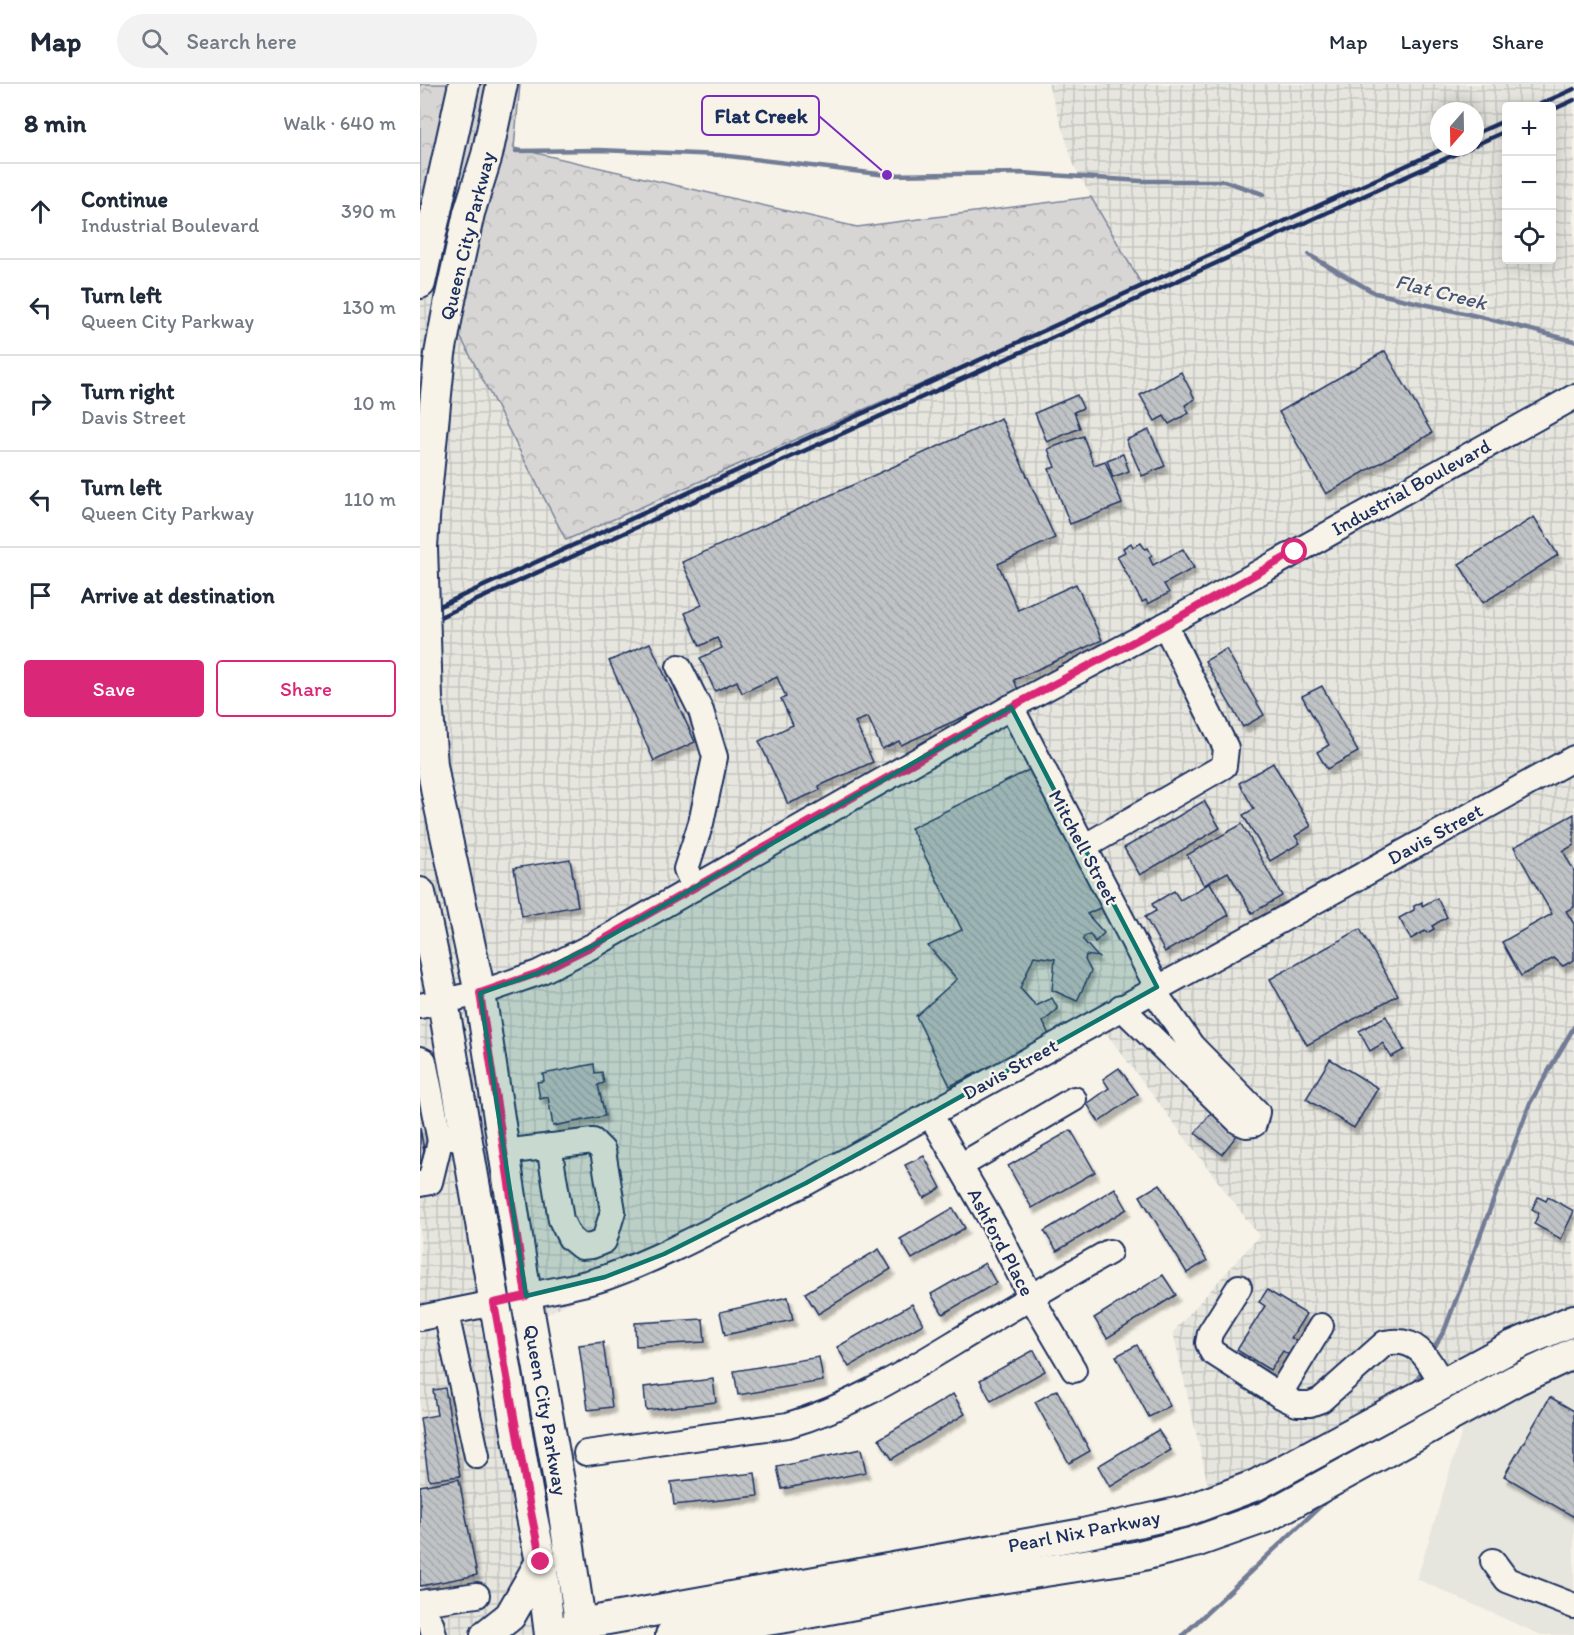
<!DOCTYPE html>
<html lang="en">
<head>
<meta charset="utf-8">
<style>
  :root { --surface:#fff; --page:#f2f2f3; --text:#1f2937; --muted:#747a83; --line:#e0e1e3; --accent:#db2777 }
  body { margin:0; font-family:Itim,sans-serif; background:var(--page); color:var(--text) }
  .controls { position:absolute; right:18px; top:18px; display:grid; overflow:hidden; border-radius:6px; box-shadow:0 3px 15px #0003 }
  .controls button { width:54px; height:54px; display:grid; place-items:center; padding:0; border:0; border-bottom:2px solid var(--line); background:var(--surface); color:var(--text); font:30px sans-serif }
  .compass { position:absolute; left:1010px; top:18px; width:54px; height:54px; border-radius:50%; background:var(--surface); box-shadow:0 3px 15px #0003; rotate:200deg }
  .stop { position:absolute; width:18px; height:18px; margin:-14px; border:4px solid #db2777; border-radius:50%; background:#fff }
  .stop.end { background:#db2777; border-color:#fff; box-shadow:0 2px 6px #0008 }
  .list { margin:0; padding:0; list-style:none }
  h2 { display:flex; justify-content:space-between; align-items:center; height:78px; margin:0; padding:0 24px; font-size:26px }
  h2 small { font-size:20px; font-weight:400; color:var(--muted) }
  .list li { display:grid; grid-template-columns:39px 1fr auto; gap:18px; align-items:center; box-sizing:border-box; height:96px; padding:0 24px; border-top:2px solid var(--line) }
  .list b { display:block; font-size:22px; white-space:nowrap }
  .list p { margin:0; font-size:20px; white-space:nowrap; color:var(--muted) }
  .list em { font-size:20px; font-style:normal; color:var(--muted) }
  .actions { display:flex; gap:12px; padding:18px 24px }
  .actions a { flex:1; padding:14px 0; border:2px solid var(--accent); border-radius:6px; text-align:center; font-size:21px; color:var(--accent) }
  .actions .main { background:var(--accent); color:#fff }
  .icon { flex:none; width:33px; height:33px; fill:none; stroke:currentColor; stroke-width:2; stroke-linecap:round; stroke-linejoin:round }
  .map { position:relative; flex:none; width:1154px; height:1551px; overflow:hidden }
  header { display:flex; align-items:center; gap:36px; box-sizing:border-box; height:84px; padding:0 30px; background:var(--surface); border-bottom:2px solid var(--line) }
  header strong { font-size:28px }
  nav { display:flex; gap:33px; margin-inline-start:auto; font-size:21px }
  .search { width:420px; height:54px; background:var(--page); display:flex; align-items:center; gap:15px; box-sizing:border-box; padding:0 21px; border-radius:33px; color:var(--muted); font-size:22px }
  main { display:flex }
  aside { flex:1; background:var(--surface) }
  .map>svg:first-child { display:block }
  .built { fill:#e6e5de }
  .industrial { fill:url(#industrial-grid); fill-rule:evenodd }
  .forest { fill:url(#forest-crowns); stroke:#798299; stroke-width:1.5 }
  .lines { fill:none; stroke-linecap:round; stroke-linejoin:round }
  .stream { stroke:#727c95; stroke-width:4.5 }
  .building { fill:url(#building-back-hatch); stroke:#1b2f5e; stroke-width:1.5; filter:url(#shadow) }
  .minor-casing { stroke:#1b2f5e; stroke-width:28 }
  .major-casing { stroke:#1b2f5e; stroke-width:34 }
  .minor { stroke:#f7f3e8; stroke-width:24 }
  .major { stroke:#f7f3e8; stroke-width:30 }
  .rail { stroke:#1b2f5e; stroke-width:4.5 }
  .major-bridge-casing { stroke:#1b2f5e; stroke-width:34; stroke-linecap:butt }
  .major-bridge { stroke:#f7f3e8; stroke-width:30 }
  .route { stroke:#db2777; stroke-width:8 }
  .marked { fill:#0f766e; fill-opacity:0.2; stroke:#0f766e; stroke-width:4.5; stroke-linejoin:round }
  .labels { text-anchor:middle; stroke-width:5; stroke-linejoin:round; paint-order:stroke }
  .street-label { font-size:20px; fill:#1b2f5e; stroke:#f7f3e8 }
  .water-label { font-size:21px; font-style:italic; fill:#465679; stroke:#f7f3e8 }
  .leader { fill:none; stroke:#7b2cbf; stroke-width:2 }
  .callout-dot { fill:#7b2cbf; stroke:#f7f3e8; stroke-width:2 }
  .callout { fill:#f7f3e8; stroke:#7b2cbf; stroke-width:2 }
  .callout-label { font-size:21px; text-anchor:middle; font-weight:bold; fill:#1b2f5e }
</style>
</head>
<body>
<header>
<strong>Map</strong>
<div class="search"><svg class="icon" aria-label="search" viewBox="0 0 24 24"><circle cx="10" cy="10" r="6"/><path d="M15 15l6 6"/></svg>Search here</div>
<nav><a>Map</a><a>Layers</a><a>Share</a></nav>
</header>
<main>
<aside>
<h2>8 min<small>Walk · 640 m</small></h2>
<ul class="list">
<li><svg class="icon" aria-label="ahead" viewBox="0 0 24 24"><path d="M12 20V5M6 11l6-6 6 6"/></svg><div><b>Continue</b><p>Industrial Boulevard</p></div><em>390 m</em></li>
<li><svg class="icon" aria-label="left" viewBox="0 0 24 24"><path d="M17 20v-9H6M10 6l-5 5 5 5"/></svg><div><b>Turn left</b><p>Queen City Parkway</p></div><em>130 m</em></li>
<li><svg class="icon" aria-label="right" viewBox="0 0 24 24"><path d="M7 20v-9h11M14 6l5 5-5 5"/></svg><div><b>Turn right</b><p>Davis Street</p></div><em>10 m</em></li>
<li><svg class="icon" aria-label="left" viewBox="0 0 24 24"><path d="M17 20v-9H6M10 6l-5 5 5 5"/></svg><div><b>Turn left</b><p>Queen City Parkway</p></div><em>110 m</em></li>
<li><svg class="icon" aria-label="arrive" viewBox="0 0 24 24"><path d="M6 21V4h12l-3 4 3 4H6"/></svg><div><b>Arrive at destination</b></div></li>
</ul>
<div class="actions"><a class="main">Save</a><a>Share</a></div>
</aside>
<div class="map">
<svg width="1154" height="1551" viewBox="0 0 1154 1551">
  <defs>
    <pattern id="industrial-grid" width="8" height="8" patternUnits="userSpaceOnUse" patternTransform="scale(1.5)"><rect width="8" height="8" fill="#e6e5de"/><path d="M0 4h8M4 0v8" fill="none" stroke="#c5c5c1"/></pattern>
    <pattern id="forest-crowns" width="20" height="18" patternUnits="userSpaceOnUse" patternTransform="scale(1.5)"><rect width="20" height="18" fill="#d7d6d4"/><path d="M2 6a3 3 0 1 1 6 0M12 15a3 3 0 1 1 6 0" fill="none" stroke="#b8b8b8"/></pattern>
    <pattern id="building-back-hatch" width="6" height="6" patternUnits="userSpaceOnUse" patternTransform="scale(1.5)"><rect width="6" height="6" fill="#c0c3c5"/><path d="M-1 5l2 2M0 0l6 6M5-1l2 2" fill="none" stroke="#a4a8ac"/></pattern>
    <filter id="shadow"><feDropShadow dx="3.5" dy="6" stdDeviation="1.5" flood-color="#0004"/></filter>
  </defs>
  <rect width="100%" height="100%" fill="#f7f3e8"/>
  <filter id="ink" filterUnits="userSpaceOnUse"><feTurbulence type="fractalNoise" baseFrequency=".0167" numOctaves="2"/><feDisplacementMap in="SourceGraphic" scale="12" xChannelSelector="R" yChannelSelector="G"/><feConvolveMatrix kernelMatrix="1 2 1 2 8 2 1 2 1" color-interpolation-filters="sRGB"/></filter>
  <g filter="url(#ink)">
    <path class="built" d="M 1154,1256 L 1154,1551 L 1121,1551 L 997,1495 L 1055,1304 Z"/>
    <path class="industrial" d="M 628,0 L 1154,0 L 1154,1256 L 795,1432 L 753,1248 L 839,1152 L 683,945 L 94,1247 L 117,1341 L 150,1551 L 0,1551 L 0,175 L 723,203 L 655,84 ZM 1086,22 L 1132,22 L 1132,176 L 1086,176 ZM 1019,27 L 1055,27 L 1055,63 L 1019,63 Z"/>
    <path class="forest" d="M 0,0 L 100,0 L 94,64 L 437,143 L 671,113 L 723,203 L 146,456 L 0,175 Z"/>
    <g class="lines">
      <g class="stream">
        <path d="M 96,67 L 179,66 L 300,71 L 467,91 L 602,89 L 721,97 L 804,97 L 843,110"/>
        <path d="M 889,171 L 955,209 L 1061,233 L 1154,257"/>
        <path d="M 1011,1269 L 1025,1245 L 1110,1019 L 1154,943"/>
        <path d="M 994,1301 L 1003,1285"/>
        <path d="M 763,1551 L 908,1415"/>
      </g>
    </g>
    <g class="building">
      <path d="M 965,267 L 1012,349 L 906,410 L 859,328 Z"/>
      <path d="M 761,288 L 775,315 L 765,321 L 769,329 L 749,340 L 744,332 L 735,337 L 720,311 Z"/>
      <path d="M 657,311 L 663,324 L 654,328 L 660,344 L 627,358 L 615,329 Z"/>
      <path d="M 581,334 L 635,454 L 578,480 L 598,526 L 656,500 L 682,556 L 594,596 L 599,608 L 481,661 L 479,657 L 462,665 L 448,633 L 435,638 L 453,678 L 399,702 L 400,706 L 368,720 L 339,657 L 373,641 L 361,615 L 366,613 L 357,593 L 322,609 L 317,597 L 295,607 L 280,574 L 302,564 L 297,554 L 280,562 L 265,529 L 282,521 L 262,478 Z"/>
      <path d="M 729,346 L 745,382 L 722,392 L 706,356 Z"/>
      <path d="M 663,352 L 674,381 L 685,377 L 702,420 L 650,440 L 629,385 L 635,383 L 628,365 Z"/>
      <path d="M 703,370 L 709,387 L 693,393 L 687,376 Z"/>
      <path d="M 1114,433 L 1138,471 L 1063,519 L 1039,480 Z"/>
      <path d="M 711,459 L 713,463 L 721,459 L 725,465 L 728,464 L 732,471 L 729,473 L 733,481 L 763,465 L 774,484 L 744,500 L 749,509 L 728,520 L 726,516 L 722,518 L 697,472 L 705,468 L 703,464 Z"/>
      <path d="M 230,559 L 275,658 L 234,677 L 189,577 Z"/>
      <path d="M 806,565 L 844,631 L 823,643 L 785,577 Z"/>
      <path d="M 902,602 L 938,668 L 907,685 L 897,668 L 909,661 L 882,612 Z"/>
      <path d="M 853,679 L 891,742 L 875,752 L 880,759 L 850,777 L 823,731 L 834,725 L 819,699 Z"/>
      <path d="M 617,682 L 698,846 L 684,830 L 684,822 L 667,830 L 684,849 L 675,858 L 670,850 L 664,852 L 663,856 L 678,873 L 666,871 L 665,876 L 671,887 L 657,917 L 632,906 L 635,875 L 614,872 L 600,904 L 616,922 L 632,914 L 638,925 L 623,938 L 630,953 L 530,1002 L 496,932 L 537,895 L 508,862 L 542,846 L 491,744 Z"/>
      <path d="M 784,717 L 800,744 L 720,791 L 704,764 Z"/>
      <path d="M 1154,730 L 1154,761 L 1143,767 L 1154,787 L 1154,823 L 1146,827 L 1154,840 L 1154,876 L 1143,882 L 1134,874 L 1101,892 L 1082,858 L 1132,830 L 1094,763 Z"/>
      <path d="M 822,740 L 862,812 L 832,829 L 808,788 L 784,801 L 767,771 Z"/>
      <path d="M 150,775 L 158,822 L 102,832 L 94,784 Z"/>
      <path d="M 790,799 L 809,831 L 745,868 L 725,833 L 736,827 L 732,820 L 754,807 L 760,816 Z"/>
      <path d="M 1017,814 L 1027,833 L 1012,842 L 1014,845 L 1007,849 L 1005,847 L 991,855 L 979,834 L 994,826 L 994,822 L 1002,818 L 1002,822 Z"/>
      <path d="M 940,845 L 978,911 L 887,961 L 850,895 Z"/>
      <path d="M 966,932 L 984,966 L 971,973 L 963,959 L 950,967 L 939,947 Z"/>
      <path d="M 910,975 L 958,1004 L 934,1044 L 886,1015 Z"/>
      <path d="M 174,980 L 175,989 L 182,988 L 184,999 L 178,1001 L 185,1032 L 133,1042 L 128,1013 L 120,1015 L 117,998 L 124,997 L 123,990 Z"/>
      <path d="M 699,984 L 718,1010 L 679,1038 L 667,1020 L 689,1004 L 683,995 Z"/>
      <path d="M 791,1029 L 818,1050 L 802,1070 L 775,1049 Z"/>
      <path d="M 0,1043 L 6,1078 L 0,1079 Z"/>
      <path d="M 651,1046 L 675,1088 L 612,1124 L 588,1082 Z"/>
      <path d="M 504,1072 L 521,1104 L 504,1114 L 485,1081 Z"/>
      <path d="M 740,1100 L 787,1177 L 767,1189 L 720,1112 Z"/>
      <path d="M 695,1104 L 707,1125 L 637,1167 L 624,1147 Z"/>
      <path d="M 1118,1113 L 1126,1117 L 1128,1113 L 1154,1127 L 1141,1155 L 1114,1140 L 1119,1129 L 1112,1125 Z"/>
      <path d="M 533,1124 L 545,1144 L 492,1175 L 480,1155 Z"/>
      <path d="M 459,1165 L 471,1185 L 398,1230 L 385,1209 Z"/>
      <path d="M 565,1179 L 576,1199 L 523,1230 L 511,1210 Z"/>
      <path d="M 743,1191 L 756,1211 L 687,1254 L 674,1234 Z"/>
      <path d="M 847,1206 L 886,1230 L 871,1254 L 877,1257 L 869,1271 L 863,1267 L 850,1286 L 817,1266 L 845,1222 L 839,1218 Z"/>
      <path d="M 368,1213 L 373,1236 L 305,1251 L 300,1228 Z"/>
      <path d="M 492,1220 L 503,1240 L 429,1283 L 417,1263 Z"/>
      <path d="M 283,1235 L 285,1258 L 216,1262 L 215,1239 Z"/>
      <path d="M 183,1258 L 192,1323 L 168,1326 L 159,1261 Z"/>
      <path d="M 717,1261 L 750,1322 L 729,1333 L 696,1272 Z"/>
      <path d="M 614,1266 L 625,1287 L 571,1317 L 560,1296 Z"/>
      <path d="M 399,1273 L 403,1297 L 318,1311 L 314,1287 Z"/>
      <path d="M 293,1295 L 296,1318 L 226,1326 L 224,1303 Z"/>
      <path d="M 25,1304 L 40,1392 L 9,1396 L 0,1334 L 17,1331 L 13,1306 Z"/>
      <path d="M 637,1306 L 670,1367 L 649,1379 L 615,1318 Z"/>
      <path d="M 533,1310 L 545,1330 L 472,1375 L 459,1355 Z"/>
      <path d="M 1130,1313 L 1154,1327 L 1154,1433 L 1084,1392 Z"/>
      <path d="M 738,1346 L 751,1366 L 690,1403 L 678,1382 Z"/>
      <path d="M 441,1365 L 446,1388 L 362,1405 L 357,1383 Z"/>
      <path d="M 335,1389 L 338,1412 L 254,1421 L 251,1398 Z"/>
      <path d="M 39,1395 L 57,1491 L 0,1502 L 0,1402 Z"/>
    </g>
    <g class="lines">
      <defs>
        <g id="minor">
          <path d="M 259,583 L 281,627 L 295,673 L 281,739 L 266,785 L 274,804"/>
          <path d="M 591,623 L 737,903"/>
          <path d="M 664,763 L 804,682 L 806,664 L 745,541"/>
          <path d="M 0,922 L 60,909 L 118,889 L 174,861 L 591,623 L 745,541 L 1154,313"/>
          <path d="M 701,923 L 819,1038 L 826,1041 L 834,1040 L 837,1028 L 772,962 L 733,906"/>
          <path d="M 0,975 L 4,977 L 20,1057"/>
          <path d="M 510,1030 L 578,1148 L 611,1213 L 654,1286"/>
          <path d="M 84,1068 L 173,1057 L 183,1067 L 193,1127 L 184,1157 L 172,1162 L 161,1163 L 150,1154 L 141,1136 L 129,1062"/>
          <path d="M 540,1082 L 654,1015"/>
          <path d="M 0,1100 L 10,1098 L 20,1057 L 34,1052"/>
          <path d="M 819,1203 L 790,1249 L 788,1259 L 792,1268 L 859,1311 L 877,1320 L 890,1320 L 901,1316 L 965,1259 C 998,1252 1008,1275 1022,1300"/>
          <path d="M 106,1212 C 133,1206 161,1202 187,1193 C 256,1168 320,1130 386,1099 L 1154,674"/>
          <path d="M 26,1229 L 57,1372"/>
          <path d="M 0,1234 L 74,1219"/>
          <path d="M 859,1311 L 901,1242"/>
          <path d="M 166,1369 L 368,1341 C 437,1321 497,1281 559,1244 C 602,1218 645,1193 689,1168"/>
          <path d="M 1073,1477 L 1087,1496 L 1154,1522"/>
          <path d="M 0,1519 L 57,1511"/>
          <path d="M 0,1525 L 11,1539 L 14,1551"/>
        </g>
        <g id="major">
          <path d="M 0,199 L 44,0"/>
          <path d="M 30,216 L 49,129 L 67,71 L 82,0"/>
          <path d="M 17,709 L 60,909 L 106,1212 L 140,1403 L 162,1551"/>
          <path d="M 0,809 L 23,918 L 109,1418 L 121,1478 L 130,1551"/>
          <path d="M 66,1551 L 90,1532 L 121,1478"/>
          <path d="M 139,1551 L 160,1540 L 663,1450 L 766,1427 L 836,1401 L 1093,1262 L 1154,1236"/>
          <path d="M 251,1551 L 366,1533 L 541,1500 L 715,1473 L 775,1458 L 846,1433 L 1096,1296 L 1154,1269"/>
        </g>
      </defs>
      <use href="#minor" class="minor-casing"/>
      <use href="#major" class="major-casing"/>
      <use href="#minor" class="minor"/>
      <use href="#major" class="major"/>
      <g class="rail">
        <path d="M 1116,22 L 1154,5"/>
        <path d="M 1132,26 L 1154,16"/>
        <path d="M 1055,50 L 1086,36"/>
        <path d="M 1055,61 L 1086,47"/>
        <path d="M 0,531 L 1027,63"/>
        <path d="M 0,542 L 1051,63"/>
      </g>
      <defs>
        <path id="major-bridge" d="M 17,709 L 12,681 L 7,614 L 2,463 L 5,420 L 20,270 L 30,216"/>
      </defs>
      <use href="#major-bridge" class="major-bridge-casing"/>
      <use href="#major-bridge" class="major-bridge"/>
    </g>
  </g>
  <g class="lines" filter="url(#ink)">
    <path class="route" d="M 121,1478 L 109,1418 L 74,1219 L 106,1212 L 60,909 L 118,889 L 174,861 L 591,623 L 745,541 L 875,468"/>
  </g>
  <path class="marked" d="M 591,623 L 737,903 L 386,1099 L 244,1170 L 185,1193 L 106,1212 L 60,909 L 118,889 L 174,861 Z"/>
  <g class="labels">
    <g class="street-label">
      <text transform="translate(47 152) rotate(-76)" y="7">Queen City Parkway</text>
      <text transform="translate(991 403) rotate(-29)" y="7">Industrial Boulevard</text>
      <text transform="translate(1015 750) rotate(-29)" y="7">Davis Street</text>
      <text transform="translate(664 763) rotate(62)" y="7">Mitchell Street</text>
      <text transform="translate(590 985) rotate(-29)" y="7">Davis Street</text>
      <text transform="translate(581 1158) rotate(62)" y="7">Ashford Place</text>
      <text transform="translate(126 1326) rotate(80)" y="7">Queen City Parkway</text>
      <text transform="translate(664 1447) rotate(-11)" y="7">Pearl Nix Parkway</text>
    </g>
    <g class="water-label">
      <text transform="translate(1021 208) rotate(14)" y="7">Flat Creek</text>
    </g>
  </g>
  <path class="leader" d="M467 91L399 32"/>
  <circle class="callout-dot" cx="467" cy="91" r="6"/>
  <rect class="callout" x="282" y="12" width="117" height="39" rx="6"/>
  <g class="callout-label">
    <text x="341" y="39">Flat Creek</text>
  </g>
</svg>
<div class="controls">
<button>+</button>
<button>−</button>
<button><svg class="icon" aria-label="locate" viewBox="0 0 24 24"><circle cx="12" cy="12" r="6"/><path d="M12 2v4M12 18v4M2 12h4M18 12h4"/></svg></button>
</div>
<svg class="compass" viewBox="-18 -18 36 36"><path d="M0-13l5 13h-10z" fill="#e53935"/><path d="M0 13l5-13h-10z" fill="#747a83"/></svg>
<div class="stop" style="left:875px;top:468px"></div>
<div class="stop end" style="left:121px;top:1478px"></div>
</div>
</main>
</body>
</html>
